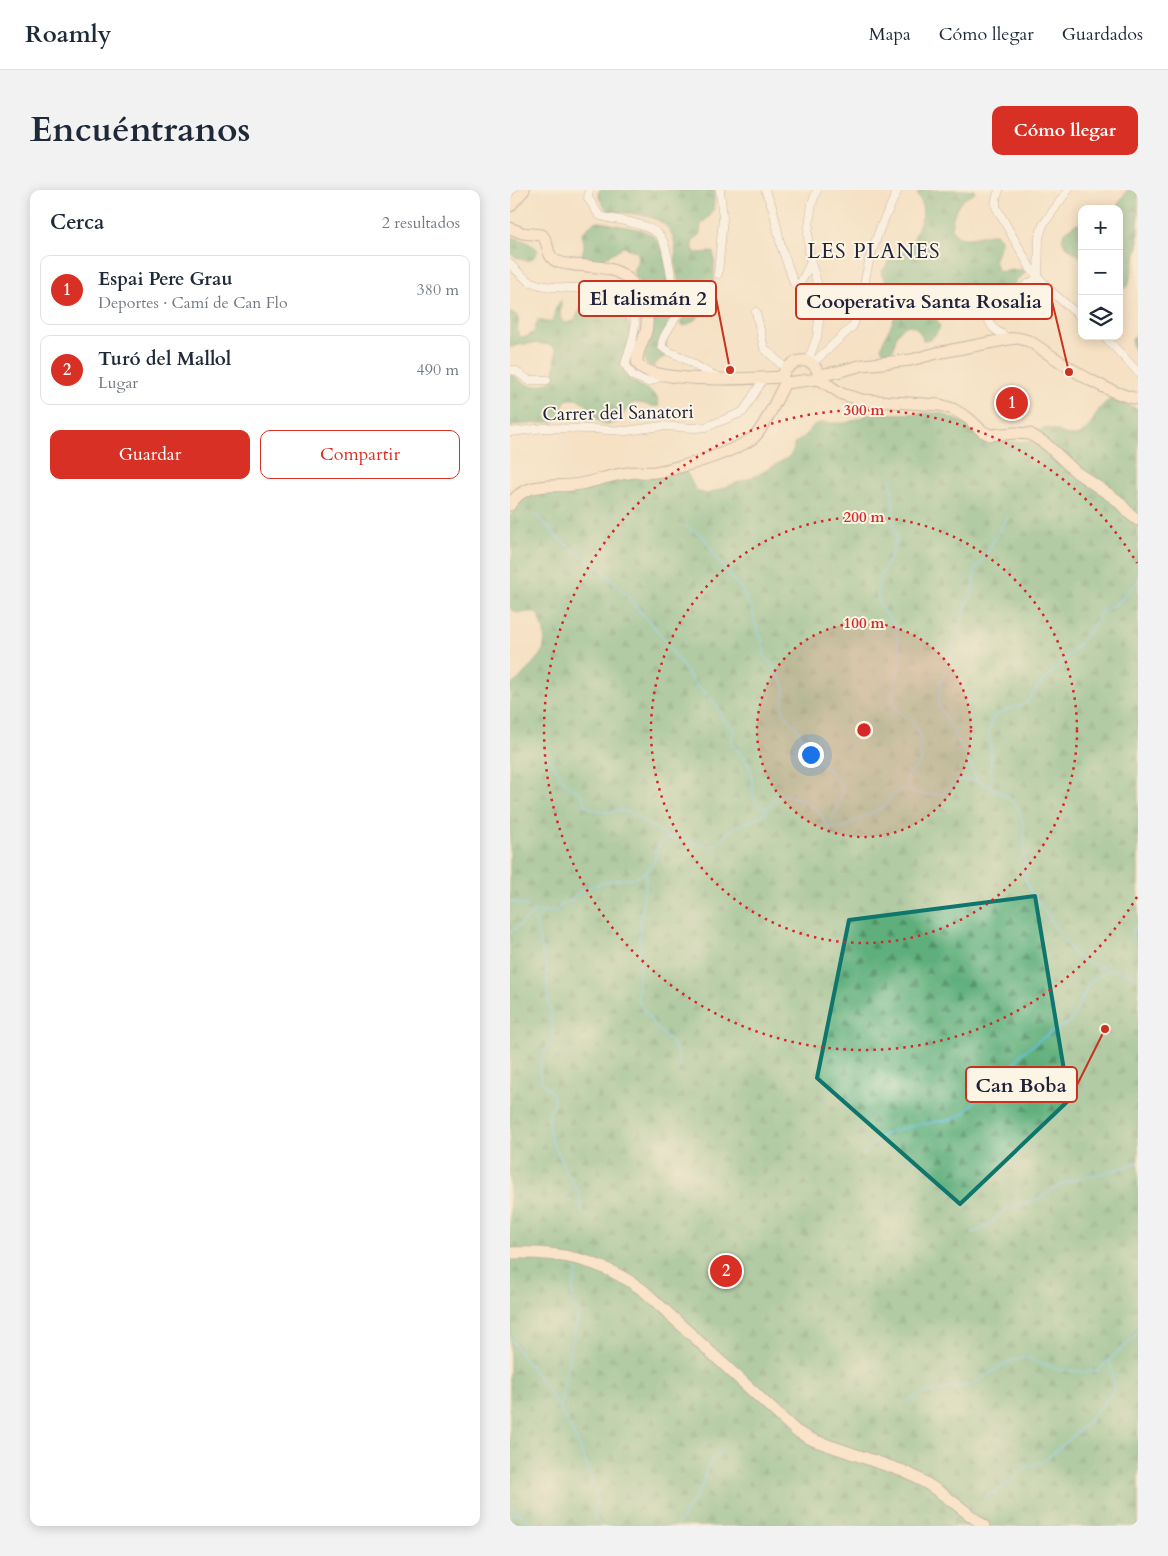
<!DOCTYPE html>
<html lang="es">
<head>
<meta charset="utf-8">
<style>
  :root { --surface:#fff; --page:#f2f2f3; --text:#1f2937; --muted:#747a83; --line:#e0e1e3; --accent:#d93025 }
  body { margin:0; font-family:Cardo,serif; background:var(--page); color:var(--text) }
  .controls { position:absolute; right:15px; top:15px; display:grid; overflow:hidden; border-radius:10px; box-shadow:0 2px 12px #0003 }
  .controls button { width:45px; height:45px; display:grid; place-items:center; padding:0; border:0; border-bottom:1px solid var(--line); background:var(--surface); color:var(--text); font:25px sans-serif }
  .you { position:absolute; left:300px; top:564px; width:18px; height:18px; margin:-12px; border:4px solid #fff; border-radius:50%; background:#1a73e8; box-shadow:0 0 0 8px #1a73e833 }
  .badge { display:grid; place-items:center; width:32px; height:32px; border-radius:50%; background:var(--accent); color:#fff; font-size:16px; font-weight:700 }
  .pin { position:absolute; translate:-50% -50%; border:2px solid #fff; box-shadow:0 1px 5px #0006 }
  .list { margin:0; padding:0; list-style:none }
  h2 { display:flex; justify-content:space-between; align-items:center; height:65px; margin:0; padding:0 20px; font-size:21px }
  h2 small { font-size:16px; font-weight:400; color:var(--muted) }
  .list li { display:grid; grid-template-columns:32px 1fr auto; gap:15px; align-items:center; box-sizing:border-box; height:70px; margin:0 10px 10px; padding:0 10px; border:1px solid var(--line); border-radius:10px }
  .list b { display:block; font-size:19px; white-space:nowrap }
  .list p { margin:0; font-size:16px; white-space:nowrap; color:var(--muted) }
  .list em { font-size:16px; font-style:normal; color:var(--muted) }
  .actions { display:flex; gap:10px; padding:15px 20px }
  .actions a { flex:1; padding:11px 0; border:1px solid var(--accent); border-radius:10px; text-align:center; font-size:18px; color:var(--accent) }
  .actions .main { background:var(--accent); color:#fff }
  .icon { flex:none; width:28px; height:28px; fill:none; stroke:currentColor; stroke-width:2; stroke-linecap:round; stroke-linejoin:round }
  .map { position:relative; flex:none; width:628px; height:1336px; overflow:hidden; border-radius:10px }
  header { display:flex; align-items:center; gap:30px; box-sizing:border-box; height:70px; padding:0 25px; background:var(--surface); border-bottom:1px solid var(--line) }
  header strong { font-size:24px }
  nav { display:flex; gap:28px; margin-inline-start:auto; font-size:18px }
  .intro { display:flex; align-items:center; justify-content:space-between; box-sizing:border-box; height:120px; padding:0 30px }
  h1 { margin:0; font-size:35px }
  .button { padding:12px 22px; border-radius:10px; background:var(--accent); color:#fff; font-size:18px; font-weight:700 }
  main { display:flex; gap:30px; padding:0 30px }
  aside { flex:1; background:var(--surface); border-radius:10px; box-shadow:0 2px 12px #0003 }
  .map>svg:first-child { display:block }
  .forest { fill:url(#forest-firs); stroke:#40685b }
  .lines { fill:none; stroke-linecap:round; stroke-linejoin:round }
  .stream { stroke:#56bcd4; stroke-width:2 }
  .street-casing { stroke:#8c8280; stroke-width:9 }
  .secondary-casing { stroke:#8c8280; stroke-width:13 }
  .street { stroke:#fff; stroke-width:8 }
  .secondary { stroke:#fce5cf; stroke-width:11 }
  .marked { fill:none; stroke:#0f766e; stroke-width:4; stroke-linejoin:round }
  .ring { fill:none; stroke:#d62828; stroke-width:2.5; stroke-dasharray:2.5 5 }
  .labels { text-anchor:middle; stroke-width:4; stroke-linejoin:round; paint-order:stroke }
  .street-label { font-size:19px; fill:#22223b; stroke:#fcf5e5 }
  .quarter-label { font-size:21px; letter-spacing:1px; fill:#22223b; stroke:#fcf5e5 }
  .centre { fill:#d62828; stroke:#fcf5e5; stroke-width:2.5 }
  .ring-label { font-size:15px; text-anchor:middle; font-weight:bold; fill:#d62828; stroke:#fcf5e5; stroke-width:4; stroke-linejoin:round; paint-order:stroke }
  .leader { fill:none; stroke:#c8321e; stroke-width:2 }
  .callout-dot { fill:#c8321e; stroke:#fcf5e5; stroke-width:2 }
  .callout { fill:#fcf5e5; stroke:#c8321e; stroke-width:2 }
  .callout-label { font-size:20px; text-anchor:middle; font-weight:bold; fill:#22223b }
</style>
</head>
<body>
<header>
<strong>Roamly</strong>
<nav><a>Mapa</a><a>Cómo llegar</a><a>Guardados</a></nav>
</header>
<div class="intro"><h1>Encuéntranos</h1><a class="button">Cómo llegar</a></div>
<main>
<aside>
<h2>Cerca<small>2 resultados</small></h2>
<ul class="list">
<li><span class="badge">1</span><div><b>Espai Pere Grau</b><p>Deportes · Camí de Can Flo</p></div><em>380 m</em></li>
<li><span class="badge">2</span><div><b>Turó del Mallol</b><p>Lugar</p></div><em>490 m</em></li>
</ul>
<div class="actions"><a class="main">Guardar</a><a>Compartir</a></div>
</aside>
<div class="map">
<svg width="628" height="1336" viewBox="0 0 628 1336">
  <defs>
    <pattern id="forest-firs" width="22" height="20" patternUnits="userSpaceOnUse" patternTransform="scale(1.25)"><rect width="22" height="20" fill="#5eaf7b"/><path d="M5 1l3.5 6h-7zM16 11l3.5 6h-7z" fill="#4d8e66"/></pattern>
  </defs>
  <rect width="100%" height="100%" fill="#fcf5e5"/>
  <filter id="ink" filterUnits="userSpaceOnUse"><feTurbulence type="fractalNoise" baseFrequency=".02" numOctaves="2"/><feDisplacementMap in="SourceGraphic" scale="10" xChannelSelector="R" yChannelSelector="G"/><feConvolveMatrix kernelMatrix="1 2 1 2 8 2 1 2 1" color-interpolation-filters="sRGB"/></filter>
  <filter id="wash" filterUnits="userSpaceOnUse"><feTurbulence type="fractalNoise" baseFrequency=".0096" numOctaves="4" result="noise"/><feDisplacementMap in="SourceGraphic" scale="20" xChannelSelector="R" yChannelSelector="G"/><feGaussianBlur stdDeviation="1.12" result="paint"/><feColorMatrix in="noise" values="0 0 0 0 0 0 0 0 0 0 0 0 0 0 0 0 0 1.4 0 .05"/><feComposite in="paint" operator="in"/></filter>
  <g filter="url(#wash)">
    <rect width="100%" height="100%" fill="#f5e1c5"/>
    <g class="forest">
      <path d="M 90,0 L 205,0 L 203,21 L 200,26 L 191,34 L 190,45 L 182,53 L 183,59 L 186,63 L 203,62 C 205,68 204,72 204,78 C 206,104 199,123 175,136 L 170,134 L 175,123 L 176,118 C 173,106 168,92 166,81 C 164,71 167,60 164,50 C 157,22 119,24 98,21 L 90,10 L 88,3 Z"/>
      <path d="M 410,0 L 464,0 L 465,3 C 462,5 457,7 454,9 C 444,18 433,44 454,48 C 465,49 475,43 486,44 L 491,48 L 491,54 L 484,71 L 488,81 C 499,83 506,76 516,82 L 473,125 L 462,121 L 458,116 L 467,100 C 457,87 420,89 419,111 C 419,120 427,128 430,137 C 426,145 422,150 413,150 C 409,137 399,129 389,142 C 385,146 385,153 384,158 L 380,162 L 374,162 L 371,158 C 375,142 392,124 386,106 C 383,97 374,92 371,83 L 380,69 L 400,58 L 413,25 L 412,14 L 407,3 Z"/>
      <path d="M 617,0 L 628,0 L 628,56 L 618,96 L 609,101 L 609,19 L 605,19 Z"/>
      <path d="M 86,31 L 132,40 L 142,45 L 150,54 L 154,63 L 166,117 L 156,138 L 156,166 L 149,170 L 143,177 L 136,174 L 134,169 L 142,126 L 141,117 L 123,81 L 127,73 L 128,64 L 126,61 L 113,57 L 90,71 L 74,68 L 72,63 C 76,55 73,51 72,43 Z"/>
      <path d="M 566,34 L 572,35 L 572,68 C 558,57 539,50 566,34 Z"/>
      <path d="M 0,47 C 11,48 20,53 28,60 C 21,77 13,70 0,64 Z"/>
      <path d="M 90,105 C 110,110 122,131 120,151 C 119,160 109,172 114,181 C 121,194 137,197 147,207 L 149,216 C 139,218 131,210 121,214 L 107,232 C 86,240 86,222 75,214 C 71,210 66,209 60,209 L 55,211 L 53,217 L 53,225 L 43,232 L 5,235 L 0,238 L 0,185 C 8,186 8,190 14,193 C 22,198 34,195 42,191 L 45,178 L 46,158 C 35,151 11,153 0,158 L 0,121 L 8,126 C 11,134 3,140 11,147 L 16,147 L 24,142 L 28,129 L 36,132 L 42,132 L 46,117 L 51,110 C 52,118 48,123 52,131 L 57,133 L 65,130 L 74,109 L 79,106 Z"/>
      <path d="M 628,144 L 628,167 C 623,159 617,149 628,144 Z"/>
      <path d="M 602,209 L 628,219 L 628,1336 L 0,1336 L 0,495 C 8,492 12,485 18,479 C 23,473 29,467 33,460 C 37,449 33,429 25,422 C 15,421 8,427 0,418 L 0,375 L 3,363 L 0,353 L 0,327 L 5,318 L 16,307 L 36,302 L 82,296 L 108,289 L 131,288 L 176,281 L 186,301 L 197,304 L 248,285 L 280,266 L 284,259 L 284,254 L 295,246 L 304,235 L 310,233 L 336,233 L 360,224 L 430,223 L 454,233 L 473,250 L 520,252 C 523,249 526,243 530,240 C 540,232 559,252 571,244 C 585,236 585,215 602,209 Z"/>
    </g>
    <g class="lines">
      <g class="stream">
        <path d="M 380,288 L 383,309 L 383,330 L 387,347 L 381,366 L 368,391 L 368,410 L 372,420 L 384,434 L 389,453 L 391,470 L 385,493 L 381,504 L 386,519 L 405,534 L 410,546 L 410,561 L 412,571 L 397,586 L 397,598"/>
        <path d="M 25,323 L 48,348 L 95,383 L 109,397 L 151,445 L 184,493 L 201,508 L 208,517 L 213,529 L 224,541 L 221,551 C 225,559 233,565 238,574 C 244,586 241,606 247,613 C 249,615 254,618 257,620"/>
        <path d="M 176,336 L 195,348 L 208,371 L 231,399 L 242,419 L 245,434 L 252,449 L 255,466 L 266,480 L 275,498 L 272,516 L 275,526 L 285,535 L 300,561 L 332,594 L 330,610 L 319,639"/>
        <path d="M 37,566 L 55,593 L 72,604 L 76,616 L 84,619 L 98,622 L 108,620 L 118,622 L 160,648"/>
        <path d="M 467,590 L 456,565 L 428,514 L 431,493 L 463,397 L 465,379 L 475,368 L 486,345 L 498,327"/>
        <path d="M 481,597 L 481,557 L 479,543 L 482,528 L 499,519 L 517,513 C 524,500 534,491 544,480 C 562,462 581,443 592,420 L 605,415 L 628,391"/>
        <path d="M 319,639 L 333,637 L 376,616 L 381,606 L 389,599 C 396,599 399,601 405,603 C 414,606 424,605 434,604 L 447,590 L 467,590 L 495,605 L 506,614 L 510,623 L 514,638 L 515,688 L 521,702 L 565,765 C 583,778 607,780 628,786"/>
        <path d="M 135,682 L 136,688 L 130,737 L 129,791 L 127,810 L 146,838 L 160,851 L 166,860 L 170,875"/>
        <path d="M 0,711 L 19,717 L 25,721"/>
        <path d="M 33,723 L 26,732 L 27,743 L 36,774 L 38,811 L 41,824 L 43,848 L 35,861 L 31,873 L 30,885 L 33,894 L 40,900 L 44,908 L 44,914 L 39,924 L 39,936 L 41,950 L 50,967 L 55,981 L 69,1002 L 73,1024"/>
        <path d="M 0,743 L 26,721 C 34,722 41,724 48,719 C 49,717 51,714 53,713 C 57,711 56,714 60,711 C 63,709 65,705 68,703 C 74,699 82,696 89,694 C 104,687 122,694 136,681 C 139,678 144,673 145,669 C 148,661 145,655 155,650 C 173,641 190,663 206,654 C 211,651 215,645 220,641 C 230,633 244,632 254,624 C 258,620 259,615 262,611 C 275,598 303,613 312,626 C 315,630 315,635 319,639"/>
        <path d="M 622,747 L 624,738 L 628,733"/>
        <path d="M 352,965 L 370,947 L 382,941 L 411,934 L 444,929 L 456,922 L 470,904 L 483,896 L 498,882 L 512,863 L 540,843 L 560,832 L 568,818 L 579,792 L 601,779"/>
        <path d="M 462,1043 L 480,1035 L 496,1019 L 530,1008 L 543,999 L 557,992 L 615,977 L 628,971"/>
        <path d="M 0,1148 L 15,1170 L 37,1198 L 64,1244 L 79,1279 L 87,1309 L 83,1326 L 91,1336"/>
        <path d="M 398,1211 L 412,1203 L 460,1195 L 500,1171 L 516,1168 L 547,1179 L 572,1182 L 587,1181 L 618,1153 L 628,1142"/>
        <path d="M 50,1218 L 62,1152 L 68,1128 L 62,1104 L 67,1081"/>
        <path d="M 474,1307 L 493,1298 L 501,1292 L 509,1282 L 518,1276 L 532,1272 L 560,1249 L 577,1233 L 604,1201 L 600,1170"/>
        <path d="M 0,1316 L 8,1322"/>
        <path d="M 0,1325 L 8,1323 L 28,1336"/>
        <path d="M 167,1336 L 191,1299 L 197,1278 L 212,1258"/>
      </g>
    </g>
  </g>
  <g filter="url(#ink)">
    <g class="lines">
      <defs>
        <g id="street">
          <path d="M 79,0 L 78,8 L 89,25 C 97,29 106,29 115,31 C 157,40 154,48 161,86 C 163,96 171,108 169,119 C 166,132 150,146 152,157 C 158,163 165,163 173,168 C 185,174 195,183 209,187"/>
          <path d="M 255,0 L 263,19 L 271,56 L 284,93 L 289,96 L 301,72"/>
          <path d="M 489,0 L 486,9 L 486,17 L 521,79 L 543,103 L 572,128"/>
          <path d="M 0,74 C 6,80 13,88 21,92 C 46,102 75,95 101,101 C 114,105 124,120 125,133 C 125,147 119,162 115,174 L 123,186 L 138,192 L 152,186"/>
          <path d="M 208,84 L 213,28 L 210,0"/>
          <path d="M 528,88 L 529,47 L 533,35 L 558,0"/>
          <path d="M 246,122 L 254,158 L 276,179"/>
          <path d="M 594,146 L 628,182"/>
          <path d="M 499,149 L 483,138 L 479,131 C 487,114 512,97 528,88"/>
          <path d="M 298,171 L 307,147 L 310,122 L 313,112 L 299,66 L 298,44 L 302,13 L 307,0"/>
          <path d="M 303,173 L 343,136 L 349,119 L 359,71 L 370,38 L 388,0"/>
          <path d="M 0,180 L 6,181 L 18,190 L 37,190"/>
          <path d="M 0,242 L 34,238 L 82,239 L 116,241 L 152,236 L 185,238 L 196,237 L 233,222 L 254,188"/>
        </g>
        <g id="secondary">
          <path d="M 0,16 L 14,0"/>
          <path d="M 0,38 L 12,43 L 32,45 C 40,53 35,65 46,71 C 52,74 59,74 65,75 C 84,77 108,76 121,92 C 133,105 141,128 135,145 C 132,153 127,162 127,170 C 129,196 252,188 272,187"/>
          <path d="M 309,185 L 327,182 L 353,175 L 401,170 L 427,163 L 499,149 L 508,148 L 519,151 C 552,172 589,201 628,209"/>
          <path d="M 309,189 L 332,204 L 352,210 L 430,215 L 443,219 L 458,228 L 472,241 L 480,245 L 505,243 L 520,244 L 536,254 L 566,282 L 607,310 L 620,324 L 628,330"/>
          <path d="M 275,193 L 272,187 C 278,168 307,162 309,189"/>
          <path d="M 275,193 L 309,189"/>
          <path d="M 0,315 C 15,289 45,299 70,294 C 86,291 101,285 118,283 C 127,281 136,283 145,282 C 151,281 157,280 163,278 C 186,274 223,261 242,249 C 253,241 268,206 275,193"/>
          <path d="M 0,1063 C 51,1061 91,1070 133,1100 L 286,1241 L 303,1250 L 393,1281 C 423,1294 448,1316 474,1336"/>
        </g>
      </defs>
      <use href="#street" class="street-casing"/>
      <use href="#secondary" class="secondary-casing"/>
      <use href="#street" class="street"/>
      <use href="#secondary" class="secondary"/>
    </g>
  </g>
  <path d="M0 0H628V1336H0ZM 525,706 L 559,910 L 450,1014 L 307,888 L 339,730 Z" fill="#f5e1c5" fill-opacity=".55" fill-rule="evenodd"/>
  <path class="marked" d="M 525,706 L 559,910 L 450,1014 L 307,888 L 339,730 Z"/>
  <circle cx="354" cy="540" r="107" fill="#d62828" fill-opacity=".12"/>
  <g class="ring">
    <circle cx="354" cy="540" r="107"/>
    <circle cx="354" cy="540" r="213"/>
    <path d="M627 707A320 320 0 1 1 627 373"/>
  </g>
  <g class="labels">
    <g class="street-label">
      <text transform="translate(108 222) rotate(-1)" y="7">Carrer del Sanatori</text>
    </g>
    <g class="quarter-label">
      <text x="364" y="68">LES PLANES</text>
    </g>
  </g>
  <circle cx="354" cy="540" r="8" class="centre"/>
  <g class="ring-label">
    <text x="354" y="225">300 m</text>
    <text x="354" y="332">200 m</text>
    <text x="354" y="438">100 m</text>
  </g>
  <path class="leader" d="M220 180L206 108M559 182L542 111M595 839L567 895"/>
  <g class="callout-dot">
    <circle cx="220" cy="180" r="5"/>
    <circle cx="559" cy="182" r="5"/>
    <circle cx="595" cy="839" r="5"/>
  </g>
  <g class="callout">
    <rect x="69" y="91" width="137" height="35" rx="5"/>
    <rect x="286" y="94" width="256" height="35" rx="5"/>
    <rect x="456" y="877" width="111" height="35" rx="5"/>
  </g>
  <g class="callout-label">
    <text x="138" y="115">El talismán 2</text>
    <text x="414" y="118">Cooperativa Santa Rosalia</text>
    <text x="511" y="902">Can Boba</text>
  </g>
</svg>
<div class="controls">
<button>+</button>
<button>−</button>
<button><svg class="icon" aria-label="layers" viewBox="0 0 24 24"><path d="M12 4l9 5-9 5-9-5zM3 14l9 5 9-5"/></svg></button>
</div>
<div class="you"></div>
<div class="pin badge" style="left:502px;top:213px">1</div>
<div class="pin badge" style="left:216px;top:1081px">2</div>
</div>
</main>
</body>
</html>
